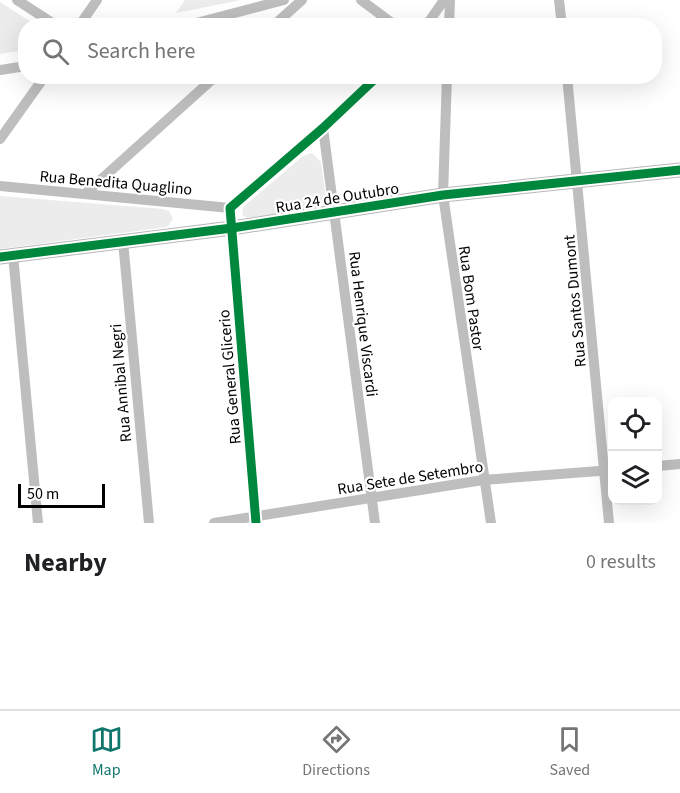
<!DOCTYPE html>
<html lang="en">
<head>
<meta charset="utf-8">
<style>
  :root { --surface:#fff; --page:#f2f2f2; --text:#202124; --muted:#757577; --line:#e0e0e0; --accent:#0f766e }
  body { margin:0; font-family:"Source Sans 3",sans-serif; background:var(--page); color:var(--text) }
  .controls { position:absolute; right:18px; bottom:18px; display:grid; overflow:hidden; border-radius:12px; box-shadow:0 6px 24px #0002 }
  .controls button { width:54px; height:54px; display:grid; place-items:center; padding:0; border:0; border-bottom:2px solid var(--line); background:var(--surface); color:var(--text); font:30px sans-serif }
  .scale { position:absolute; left:18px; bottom:15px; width:87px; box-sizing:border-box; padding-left:6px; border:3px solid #000; border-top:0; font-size:16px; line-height:21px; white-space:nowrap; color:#000; -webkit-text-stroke:4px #fff; paint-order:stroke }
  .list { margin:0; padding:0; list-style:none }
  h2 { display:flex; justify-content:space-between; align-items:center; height:78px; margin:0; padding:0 24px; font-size:26px }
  h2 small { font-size:20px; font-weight:400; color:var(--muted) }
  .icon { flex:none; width:33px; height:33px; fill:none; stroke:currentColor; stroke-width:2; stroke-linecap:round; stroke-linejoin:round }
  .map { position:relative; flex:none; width:680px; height:523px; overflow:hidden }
  .search { position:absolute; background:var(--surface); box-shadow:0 6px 24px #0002; left:18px; right:18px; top:18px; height:66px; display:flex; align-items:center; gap:15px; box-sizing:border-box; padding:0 21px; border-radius:24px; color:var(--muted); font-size:22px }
  .sheet { height:186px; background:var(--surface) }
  nav { display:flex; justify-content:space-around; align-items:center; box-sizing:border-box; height:84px; border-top:2px solid var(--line); background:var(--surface); font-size:16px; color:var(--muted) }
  nav a { display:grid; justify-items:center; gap:3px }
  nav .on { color:var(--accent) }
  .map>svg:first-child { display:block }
  .green { fill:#ececec }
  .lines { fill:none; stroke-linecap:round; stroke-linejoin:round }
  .street { stroke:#bebebe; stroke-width:10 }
  .secondary { stroke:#b8b8b8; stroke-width:15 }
  .cycleway-casing { stroke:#fff; stroke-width:13 }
  .cycleway { stroke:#00873e; stroke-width:9 }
  .labels { text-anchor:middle; stroke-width:4.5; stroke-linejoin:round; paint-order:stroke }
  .street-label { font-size:16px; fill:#000; stroke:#fff }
</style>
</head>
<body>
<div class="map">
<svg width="680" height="523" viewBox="0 0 680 523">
  <rect width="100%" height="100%" fill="#fff"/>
  <g class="green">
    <path d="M 185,0 L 241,0 L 176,13 Z"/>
    <path d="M 0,2 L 36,25 L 26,26 L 25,50 L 0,54 Z"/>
    <path d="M 312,153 L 321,162 L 326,197 C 316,214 266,215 247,218 L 242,215 L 243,207 L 303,156 Z"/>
    <path d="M 0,196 L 163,209 L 169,211 L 173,219 L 167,227 L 0,249 Z"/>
  </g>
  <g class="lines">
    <g class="street">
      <path d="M 17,0 L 57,26"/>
      <path d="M 361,0 L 396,26"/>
      <path d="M 559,0 L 562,26"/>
      <path d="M 79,26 L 97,0"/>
      <path d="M 185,26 L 284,0"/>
      <path d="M 273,26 L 302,0"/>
      <path d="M 426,26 L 444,0"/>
      <path d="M 449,26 L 450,0"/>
      <path d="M 0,70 L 26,66"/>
      <path d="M 447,76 L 443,195 L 491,523"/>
      <path d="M 567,76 L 609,523"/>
      <path d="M 323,128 L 375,523"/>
      <path d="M 0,139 L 45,76"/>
      <path d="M 0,186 L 230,208"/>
      <path d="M 85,194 L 216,76"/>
      <path d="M 123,241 L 149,523"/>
      <path d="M 13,255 L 38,523"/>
      <path d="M 658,466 L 680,464"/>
      <path d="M 214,523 L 483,480 L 612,470"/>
      <path d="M 256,523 L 230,208 L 323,128 L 378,76"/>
    </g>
    <path class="secondary" d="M 0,257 L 232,228 L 443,195 L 680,170"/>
    <defs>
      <g id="cycleway">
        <path d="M 0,257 L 232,228 L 443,195 L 680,170"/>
        <path d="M 256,523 L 230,208 L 323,128 L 378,76"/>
      </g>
    </defs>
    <use href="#cycleway" class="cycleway-casing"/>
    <use href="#cycleway" class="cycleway"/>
  </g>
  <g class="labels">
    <g class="street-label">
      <text transform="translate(116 182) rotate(5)" y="6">Rua Benedita Quaglino</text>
      <text transform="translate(337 197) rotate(-9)" y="6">Rua 24 de Outubro</text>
      <text transform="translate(472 298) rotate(82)" y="6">Rua Bom Pastor</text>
      <text transform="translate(574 301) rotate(-95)" y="6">Rua Santos Dumont</text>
      <text transform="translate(364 324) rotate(83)" y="6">Rua Henrique Viscardi</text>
      <text transform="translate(229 377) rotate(-95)" y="6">Rua General Glicerio</text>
      <text transform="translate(120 383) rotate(-95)" y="6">Rua Annibal Negri</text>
      <text transform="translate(410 477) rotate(-9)" y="6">Rua Sete de Setembro</text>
    </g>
  </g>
</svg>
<div class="controls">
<button><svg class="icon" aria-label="locate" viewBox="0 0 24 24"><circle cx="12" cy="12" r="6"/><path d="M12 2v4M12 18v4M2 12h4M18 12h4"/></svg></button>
<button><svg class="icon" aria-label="layers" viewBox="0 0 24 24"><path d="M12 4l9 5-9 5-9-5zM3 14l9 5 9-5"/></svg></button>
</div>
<div class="scale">50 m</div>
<div class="search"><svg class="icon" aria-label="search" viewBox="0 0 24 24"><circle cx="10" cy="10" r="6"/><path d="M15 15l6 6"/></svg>Search here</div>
</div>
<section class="sheet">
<h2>Nearby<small>0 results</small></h2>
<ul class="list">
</ul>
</section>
<nav>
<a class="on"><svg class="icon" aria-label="map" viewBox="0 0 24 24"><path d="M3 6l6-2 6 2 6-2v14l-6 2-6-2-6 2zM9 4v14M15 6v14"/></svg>Map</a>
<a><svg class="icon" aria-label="directions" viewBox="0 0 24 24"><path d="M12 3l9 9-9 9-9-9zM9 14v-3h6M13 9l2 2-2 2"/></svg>Directions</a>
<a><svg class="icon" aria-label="saved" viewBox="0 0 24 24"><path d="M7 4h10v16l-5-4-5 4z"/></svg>Saved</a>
</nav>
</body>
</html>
